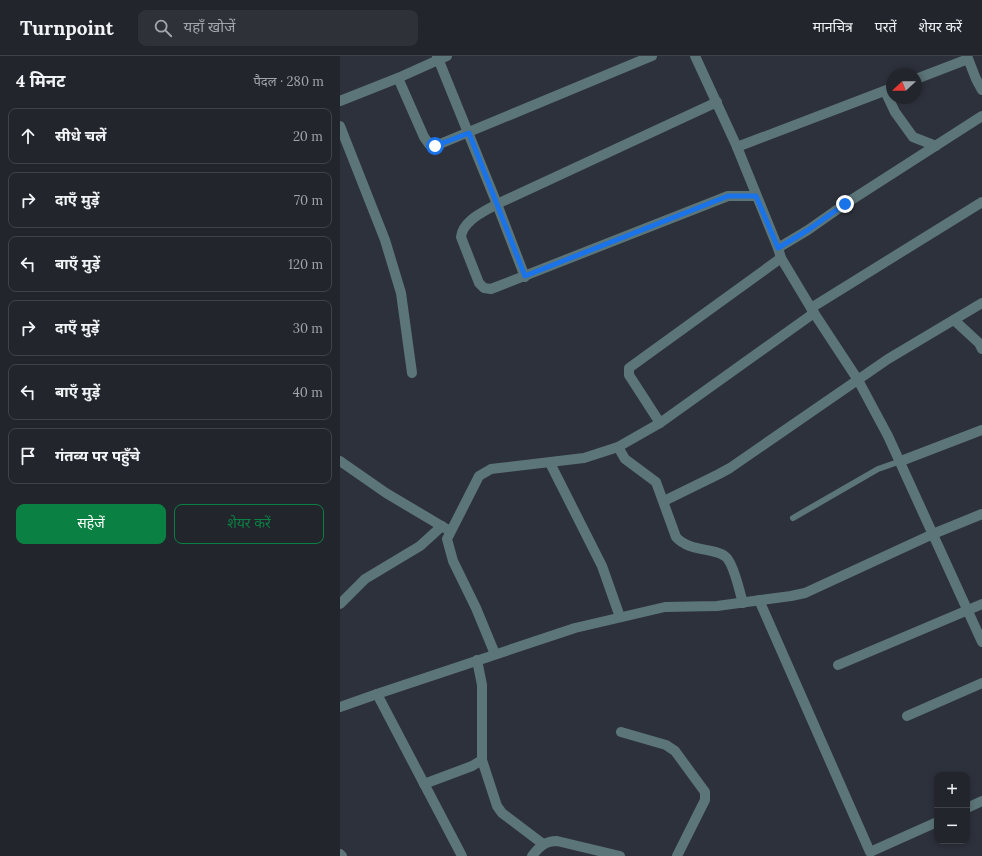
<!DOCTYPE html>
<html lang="hi">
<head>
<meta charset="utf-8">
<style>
  :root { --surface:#22252c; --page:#2e3138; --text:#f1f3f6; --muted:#a2a5a9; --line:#3f4248; --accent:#0b8043 }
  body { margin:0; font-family:Lora,"Noto Sans Devanagari",serif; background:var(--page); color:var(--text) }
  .controls { position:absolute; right:12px; bottom:12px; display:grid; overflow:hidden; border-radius:8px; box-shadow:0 2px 6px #0003 }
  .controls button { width:36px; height:36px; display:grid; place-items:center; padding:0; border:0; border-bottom:1px solid var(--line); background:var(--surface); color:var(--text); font:20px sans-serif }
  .compass { position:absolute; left:546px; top:12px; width:36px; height:36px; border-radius:50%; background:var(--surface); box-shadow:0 2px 6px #0003; rotate:248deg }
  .stop { position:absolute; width:12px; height:12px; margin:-9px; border:3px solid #1a73e8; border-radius:50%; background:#fff }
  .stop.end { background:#1a73e8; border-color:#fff; box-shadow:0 1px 4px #0008 }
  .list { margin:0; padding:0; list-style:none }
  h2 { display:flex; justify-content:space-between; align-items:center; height:52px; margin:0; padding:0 16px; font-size:17px }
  h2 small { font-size:13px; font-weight:400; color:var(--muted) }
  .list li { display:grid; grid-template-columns:26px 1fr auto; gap:12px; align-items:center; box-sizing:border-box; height:56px; margin:0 8px 8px; padding:0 8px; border:1px solid var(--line); border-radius:8px }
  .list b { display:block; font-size:15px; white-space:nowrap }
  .list em { font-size:13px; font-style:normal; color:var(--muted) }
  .actions { display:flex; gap:8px; padding:12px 16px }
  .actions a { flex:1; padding:9px 0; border:1px solid var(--accent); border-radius:8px; text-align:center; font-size:14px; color:var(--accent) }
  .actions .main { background:var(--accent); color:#fff }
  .icon { flex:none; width:22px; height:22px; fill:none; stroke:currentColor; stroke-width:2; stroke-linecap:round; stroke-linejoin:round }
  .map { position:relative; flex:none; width:642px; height:800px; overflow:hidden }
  header { display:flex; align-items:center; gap:24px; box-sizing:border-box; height:56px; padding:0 20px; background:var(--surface); border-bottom:1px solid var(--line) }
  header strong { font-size:19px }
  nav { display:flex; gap:22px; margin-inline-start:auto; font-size:14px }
  .search { width:280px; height:36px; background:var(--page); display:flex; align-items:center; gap:10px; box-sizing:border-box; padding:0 14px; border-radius:8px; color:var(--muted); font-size:15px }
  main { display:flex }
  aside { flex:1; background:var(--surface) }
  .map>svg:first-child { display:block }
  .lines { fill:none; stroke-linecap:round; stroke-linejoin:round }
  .lane { stroke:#5c7578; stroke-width:6 }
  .street { stroke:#5c7578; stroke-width:10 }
  .route { stroke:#1a73e8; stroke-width:5 }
</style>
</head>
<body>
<header>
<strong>Turnpoint</strong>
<div class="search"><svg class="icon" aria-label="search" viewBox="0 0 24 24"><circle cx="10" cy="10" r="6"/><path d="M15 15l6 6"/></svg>यहाँ खोजें</div>
<nav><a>मानचित्र</a><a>परतें</a><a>शेयर करें</a></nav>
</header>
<main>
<aside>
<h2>4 मिनट<small>पैदल · 280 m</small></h2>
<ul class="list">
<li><svg class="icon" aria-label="ahead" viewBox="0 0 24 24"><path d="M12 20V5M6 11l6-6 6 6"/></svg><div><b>सीधे चलें</b></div><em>20 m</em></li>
<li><svg class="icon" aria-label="right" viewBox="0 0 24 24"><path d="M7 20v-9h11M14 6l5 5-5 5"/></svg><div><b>दाएँ मुड़ें</b></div><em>70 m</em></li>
<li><svg class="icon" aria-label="left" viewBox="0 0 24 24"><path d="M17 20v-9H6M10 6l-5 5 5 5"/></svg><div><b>बाएँ मुड़ें</b></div><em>120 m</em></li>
<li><svg class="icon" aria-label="right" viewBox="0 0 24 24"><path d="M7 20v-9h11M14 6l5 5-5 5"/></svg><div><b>दाएँ मुड़ें</b></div><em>30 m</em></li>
<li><svg class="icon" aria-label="left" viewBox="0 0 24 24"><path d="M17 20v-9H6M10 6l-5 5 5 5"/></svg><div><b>बाएँ मुड़ें</b></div><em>40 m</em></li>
<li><svg class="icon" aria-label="arrive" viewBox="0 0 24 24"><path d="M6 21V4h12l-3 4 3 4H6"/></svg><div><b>गंतव्य पर पहुँचे</b></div></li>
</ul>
<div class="actions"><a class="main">सहेजें</a><a>शेयर करें</a></div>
</aside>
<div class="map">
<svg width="642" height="800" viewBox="0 0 642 800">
  <rect width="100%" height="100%" fill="#2d313b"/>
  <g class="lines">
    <path class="lane" d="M 453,462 L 538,413 L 561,405"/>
    <g class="street">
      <path d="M 97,0 L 157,148 L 185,221"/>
      <path d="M 355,0 L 397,91 L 438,192 L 441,202 L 474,257 L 518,324 L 548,380 L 642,586"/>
      <path d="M 627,0 L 636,23 L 642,34"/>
      <path d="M 58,22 L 84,81 L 89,88 L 95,90 L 312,0"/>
      <path d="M 576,23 L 628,3"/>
      <path d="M 545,35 L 555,56 L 573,81 L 596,90"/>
      <path d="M 0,45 L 58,22 L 107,0"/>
      <path d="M 377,46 L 157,148 C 144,156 123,164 121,181 L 139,227 L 144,232 L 151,233 L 388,140 L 416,140"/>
      <path d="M 0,70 L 45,184 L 61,237 L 72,317"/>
      <path d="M 397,91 L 552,32"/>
      <path d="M 438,192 L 468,174 L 505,148 L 642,60"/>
      <path d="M 441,202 L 289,312 L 289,319 L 320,367 L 474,257"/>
      <path d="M 471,252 L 642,146"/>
      <path d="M 614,264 L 639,287 L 642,293"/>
      <path d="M 278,391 L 285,403 L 316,426 L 336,481 C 350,497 377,491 387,502 C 395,512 399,534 403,547"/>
      <path d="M 0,405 L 46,437 L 110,475"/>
      <path d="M 561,405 L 642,374"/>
      <path d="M 210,407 L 262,510 L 280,561"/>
      <path d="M 324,445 L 379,418 L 390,412 L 548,303 L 642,247"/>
      <path d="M 419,544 L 530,796 L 597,766"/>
      <path d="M 0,548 L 25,523 L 80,490 L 102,470"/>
      <path d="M 155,598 L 136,552 L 113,505 L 107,483 L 139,420 L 151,413 L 244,402 L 278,391 L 320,367"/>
      <path d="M 498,609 L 642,548"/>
      <path d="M 37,638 L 235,572 L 325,551 L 377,550 L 451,540 L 465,537 L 593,478 L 642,458"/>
      <path d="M 0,651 L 37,638 L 122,800"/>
      <path d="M 567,660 L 642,627"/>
      <path d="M 281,676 L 326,689 L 335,695 L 365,736 L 365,744 L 337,800"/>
      <path d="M 142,704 L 157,750 L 162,757 L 203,788"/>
      <path d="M 84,728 L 132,710 L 142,704 L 142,629 L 137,604"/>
      <path d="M 627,752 L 642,745"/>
      <path d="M 0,798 L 2,800"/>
      <path d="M 192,800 C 199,791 205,785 217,785 L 280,800"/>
    </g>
  </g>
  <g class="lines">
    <path class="route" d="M 95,90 L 129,77 L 185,220 L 388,140 L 416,140 L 438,192 L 468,174 L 505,148"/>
  </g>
</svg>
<div class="controls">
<button>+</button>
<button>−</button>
</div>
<svg class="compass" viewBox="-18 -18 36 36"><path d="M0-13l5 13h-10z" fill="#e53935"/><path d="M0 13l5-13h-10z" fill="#a2a5a9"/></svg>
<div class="stop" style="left:95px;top:90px"></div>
<div class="stop end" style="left:505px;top:148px"></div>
</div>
</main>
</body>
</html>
